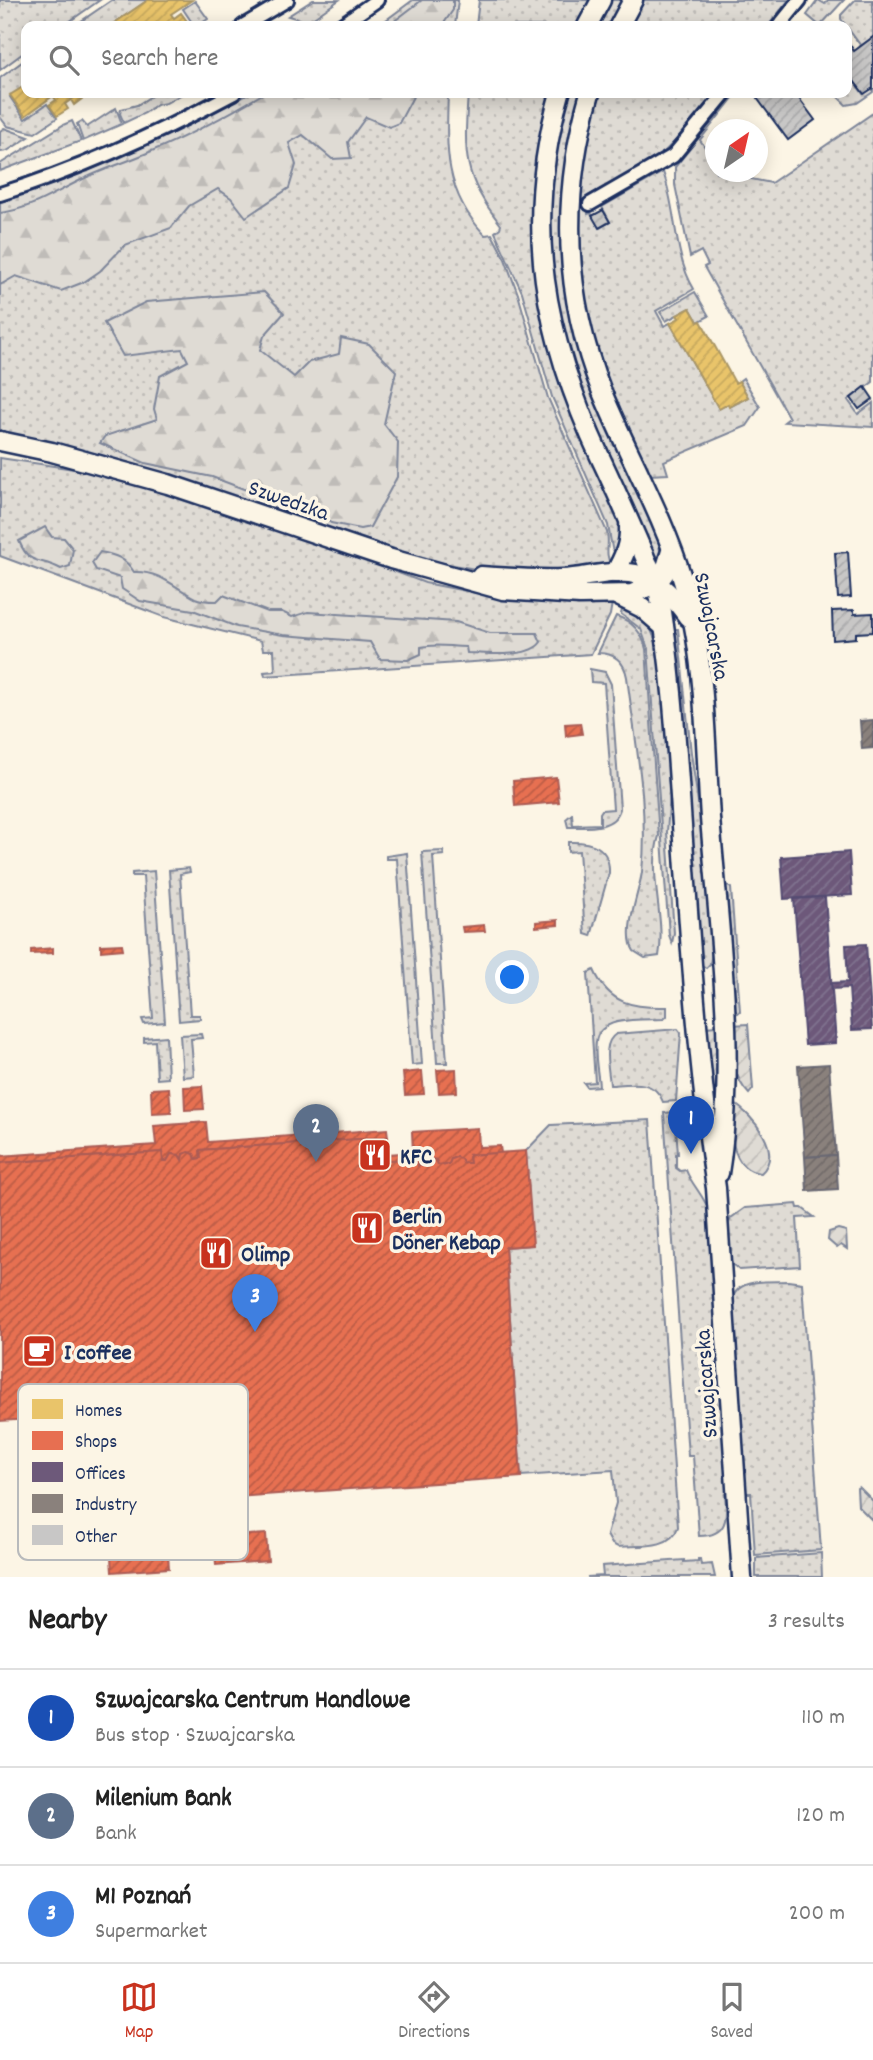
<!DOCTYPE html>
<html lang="en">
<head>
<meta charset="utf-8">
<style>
  :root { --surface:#fff; --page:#f6f6f6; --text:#222; --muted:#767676; --line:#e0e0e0; --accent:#c8321e }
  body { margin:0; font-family:Dekko,sans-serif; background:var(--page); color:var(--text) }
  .compass { position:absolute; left:705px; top:119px; width:63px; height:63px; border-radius:50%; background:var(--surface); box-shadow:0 4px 18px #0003; rotate:34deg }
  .you { position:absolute; left:513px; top:978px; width:24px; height:24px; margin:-18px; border:5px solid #fff; border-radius:50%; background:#1a73e8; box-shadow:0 0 0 10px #1a73e833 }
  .badge { display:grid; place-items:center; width:46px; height:46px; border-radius:50%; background:var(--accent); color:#fff; font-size:23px; font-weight:700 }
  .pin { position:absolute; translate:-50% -58px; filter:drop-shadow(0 2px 4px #0008) }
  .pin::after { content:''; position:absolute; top:37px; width:24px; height:21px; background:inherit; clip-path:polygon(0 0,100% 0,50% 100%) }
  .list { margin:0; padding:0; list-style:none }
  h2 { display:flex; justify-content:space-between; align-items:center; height:91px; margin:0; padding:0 28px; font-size:30px }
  h2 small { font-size:23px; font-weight:400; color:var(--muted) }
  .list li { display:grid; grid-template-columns:46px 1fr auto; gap:21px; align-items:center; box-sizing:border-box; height:98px; padding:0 28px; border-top:2px solid var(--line) }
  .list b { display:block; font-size:26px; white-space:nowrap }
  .list p { margin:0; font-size:23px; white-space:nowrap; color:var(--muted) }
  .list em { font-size:23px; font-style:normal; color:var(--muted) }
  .icon { flex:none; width:38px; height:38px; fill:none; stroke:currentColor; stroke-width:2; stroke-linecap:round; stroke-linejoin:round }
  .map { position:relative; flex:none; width:873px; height:1577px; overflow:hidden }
  .search { position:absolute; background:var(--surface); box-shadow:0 4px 18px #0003; left:21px; right:21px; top:21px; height:77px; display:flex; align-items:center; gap:18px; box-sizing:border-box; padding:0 24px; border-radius:14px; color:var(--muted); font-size:26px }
  .sheet { height:385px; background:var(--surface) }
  nav { display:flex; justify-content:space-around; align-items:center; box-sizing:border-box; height:98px; border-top:2px solid var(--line); background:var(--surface); font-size:19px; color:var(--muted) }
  nav a { display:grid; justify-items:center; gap:4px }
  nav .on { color:var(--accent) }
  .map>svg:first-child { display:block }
  .grass { fill:url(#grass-dots); stroke:#7d8599; stroke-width:2 }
  .forest { fill:url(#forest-firs); stroke:#7d8599; stroke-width:2 }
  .garden { fill:url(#garden-furrows); stroke:#7d8599; stroke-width:2 }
  .homes { fill:url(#homes-hatch); stroke:#ab9766; stroke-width:2 }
  .shops { fill:url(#shops-hatch); stroke:#aa5c55; stroke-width:2 }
  .offices { fill:url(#offices-hatch); stroke:#544c72; stroke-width:2 }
  .industry { fill:url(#industry-hatch); stroke:#696873; stroke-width:2 }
  .building { fill:url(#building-hatch); stroke:#1b2f5e; stroke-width:2 }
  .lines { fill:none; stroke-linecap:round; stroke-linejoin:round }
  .street-casing { stroke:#1b2f5e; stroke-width:18 }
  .secondary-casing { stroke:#1b2f5e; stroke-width:23 }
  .street { stroke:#fcf5e5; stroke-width:12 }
  .secondary { stroke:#fcf5e5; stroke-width:18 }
  .labels { text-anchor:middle; stroke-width:7; stroke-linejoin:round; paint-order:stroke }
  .street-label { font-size:23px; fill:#1b2f5e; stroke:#fcf5e5 }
  .poi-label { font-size:23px; font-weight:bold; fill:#1b2f5e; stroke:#fcf5e5; text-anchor:start }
  .key { fill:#fcf5e5; stroke:#b8babc; stroke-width:2 }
  .key-label { font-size:19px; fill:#1b2f5e }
</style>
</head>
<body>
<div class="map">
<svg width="873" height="1577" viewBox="0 0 873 1577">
  <defs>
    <pattern id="grass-dots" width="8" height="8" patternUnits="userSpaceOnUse" patternTransform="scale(1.75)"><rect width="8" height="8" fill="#dfdbd4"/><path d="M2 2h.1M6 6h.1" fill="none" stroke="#bfbcb8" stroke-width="1.8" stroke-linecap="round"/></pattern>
    <pattern id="forest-firs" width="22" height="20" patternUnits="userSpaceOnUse" patternTransform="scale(1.75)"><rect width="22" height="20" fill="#dfdbd4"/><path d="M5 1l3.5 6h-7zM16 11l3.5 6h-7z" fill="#bfbcb8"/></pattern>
    <pattern id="garden-furrows" width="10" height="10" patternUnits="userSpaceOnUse" patternTransform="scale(1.75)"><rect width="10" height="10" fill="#dfdbd4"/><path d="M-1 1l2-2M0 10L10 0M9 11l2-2" fill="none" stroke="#bfbcb8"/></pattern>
    <pattern id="homes-hatch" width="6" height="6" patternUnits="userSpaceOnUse" patternTransform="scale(1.75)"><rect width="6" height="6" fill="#e9c46a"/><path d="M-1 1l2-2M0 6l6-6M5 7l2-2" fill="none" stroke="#c7a95e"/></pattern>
    <pattern id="shops-hatch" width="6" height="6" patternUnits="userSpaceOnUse" patternTransform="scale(1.75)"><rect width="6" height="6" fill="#e76f51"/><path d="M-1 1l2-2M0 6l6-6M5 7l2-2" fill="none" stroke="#ba5c46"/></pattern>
    <pattern id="offices-hatch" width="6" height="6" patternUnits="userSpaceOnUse" patternTransform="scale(1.75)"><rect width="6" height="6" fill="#6d597a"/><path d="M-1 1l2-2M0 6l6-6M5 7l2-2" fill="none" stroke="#80738f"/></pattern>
    <pattern id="industry-hatch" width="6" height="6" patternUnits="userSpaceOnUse" patternTransform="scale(1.75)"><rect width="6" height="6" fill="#8a817c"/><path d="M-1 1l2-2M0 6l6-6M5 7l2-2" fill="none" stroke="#706a69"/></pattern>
    <pattern id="building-hatch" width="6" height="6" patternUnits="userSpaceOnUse" patternTransform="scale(1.75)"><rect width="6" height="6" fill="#c8c7c6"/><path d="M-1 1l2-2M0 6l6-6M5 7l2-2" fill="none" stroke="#ababac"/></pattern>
  </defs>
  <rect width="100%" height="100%" fill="#fcf5e5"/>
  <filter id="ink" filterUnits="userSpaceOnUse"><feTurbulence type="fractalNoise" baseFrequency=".0143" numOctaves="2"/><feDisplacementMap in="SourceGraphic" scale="14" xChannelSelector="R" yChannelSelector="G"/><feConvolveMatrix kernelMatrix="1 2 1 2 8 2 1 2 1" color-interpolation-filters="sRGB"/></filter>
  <g filter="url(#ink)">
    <g class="grass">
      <path d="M 0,0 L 100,0 L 63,26 L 26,26 L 26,51 L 0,70 Z"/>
      <path d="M 112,0 L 148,0 L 110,26 L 74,26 Z"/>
      <path d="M 313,0 L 339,0 L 308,22 L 288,16 Z"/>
      <path d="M 413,0 L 458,0 L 455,26 L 378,26 Z"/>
      <path d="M 479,0 L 591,0 L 578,26 L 476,26 Z"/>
      <path d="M 610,0 L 624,0 L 610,26 L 596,26 Z"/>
      <path d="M 643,0 L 789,0 L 768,26 L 628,26 Z"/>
      <path d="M 818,0 L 825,4 L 828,0 L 844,0 L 820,26 L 807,15 Z"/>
      <path d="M 855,0 L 873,0 L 873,37 L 861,46 L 841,19 L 841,15 Z"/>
      <path d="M 195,1 L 208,19 L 197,26 L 191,26 L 193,24 L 183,9 Z"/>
      <path d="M 26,59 L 26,85 L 10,97 L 25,119 L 47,104 L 57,118 L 35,133 L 7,126 L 0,117 L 0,78 Z"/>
      <path d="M 847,77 L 848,79 L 851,77 L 863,94 L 873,88 L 873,92 L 857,103 L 846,105 L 834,93 L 847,93 Z"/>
      <path d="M 156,93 L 184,93 L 166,103 L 156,105 L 145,113 L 124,123 L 120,114 L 121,109 L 137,105 Z"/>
      <path d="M 249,93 L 448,93 C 446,149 444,192 485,235 L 492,234 L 505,259 L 518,294 L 548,398 L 607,532 C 610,545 604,553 611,565 L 593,571 L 491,572 L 411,557 L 0,433 L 0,202 C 87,175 170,137 249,93 Z"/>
      <path d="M 468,93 L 552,93 C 526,194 527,297 565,395 C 578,428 593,460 608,492 C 612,502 622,516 623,526 C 624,536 620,548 618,558 L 612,548 L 608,525 L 552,397 L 522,292 L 495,232 L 500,228 L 501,225 C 462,175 464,154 468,93 Z"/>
      <path d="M 569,93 L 582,93 C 560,159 557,230 568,299 L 658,535 L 660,551 L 656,561 C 634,513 611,465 591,415 C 584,399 576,383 571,366 C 546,277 540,181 569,93 Z"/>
      <path d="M 599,93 L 716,93 L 686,130 L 660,156 L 588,196 L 588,214 L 591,213 L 600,228 L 610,222 L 602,207 L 663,172 C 677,210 673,254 694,289 L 656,311 L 664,326 L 670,323 L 719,409 L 728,404 L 730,407 L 748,397 L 739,381 L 743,378 L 760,407 L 747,426 L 664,461 L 668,474 L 649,475 C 631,436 611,397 598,357 C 571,270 571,179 599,93 Z"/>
      <path d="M 735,93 L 737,93 L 700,140 L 715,161 L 716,172 L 771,183 L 873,113 L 873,382 L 848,400 L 858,414 L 873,403 L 873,427 L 784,422 L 789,418 L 704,267 L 708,265 L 701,251 L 690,257 L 675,185 L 675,167 Z"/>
      <path d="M 116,108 L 122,124 L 83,141 L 77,124 L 82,121 L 87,127 Z"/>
      <path d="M 72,121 L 81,141 L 0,171 L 0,164 L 63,125 Z"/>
      <path d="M 4,128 L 29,137 L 7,151 L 0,152 L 0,131 Z"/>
      <path d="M 695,292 L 709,316 L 698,322 L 690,308 L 666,321 L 660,312 Z"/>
      <path d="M 0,458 L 74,469 L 143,485 L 333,548 L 425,583 L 497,597 L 612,603 L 610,615 L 591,654 L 265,676 L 264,672 L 275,671 L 274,650 L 263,650 L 261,641 L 164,617 L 0,556 Z"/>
      <path d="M 623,606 L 633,611 L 649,625 L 660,651 L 671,782 L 667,832 L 674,933 L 672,943 L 669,935 L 648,649 L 641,629 L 621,614 Z"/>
      <path d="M 616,616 C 632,621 642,632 646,649 L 659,836 C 647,875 666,917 659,956 L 645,958 L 634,951 C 622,932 639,894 642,872 C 649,808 635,740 627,677 C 624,661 614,653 598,653 Z"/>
      <path d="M 673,629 L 678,629 L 691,753 L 704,843 L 712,953 L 710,964 L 706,968 L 699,963 L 680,683 Z"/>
      <path d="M 590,669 L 605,672 L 611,684 L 620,809 C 614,830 587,827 568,827 L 566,819 L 572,814 L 573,825 L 600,824 L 600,813 L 602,810 L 613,809 L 604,683 L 591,682 Z"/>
      <path d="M 568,842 C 591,841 610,846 609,873 L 591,936 L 585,934 L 579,851 L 568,852 Z"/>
      <path d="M 443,851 L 444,855 L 433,856 L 447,1063 L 437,1063 L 422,852 Z"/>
      <path d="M 407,853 L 422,1064 L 412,1065 L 397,859 L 386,859 L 386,856 Z"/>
      <path d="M 189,868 L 190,872 L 180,874 L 190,1015 L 200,1015 L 200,1019 L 179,1021 L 169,870 Z"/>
      <path d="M 154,871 L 165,1022 L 144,1024 L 142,1019 L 153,1018 L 143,876 L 132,876 L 132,873 Z"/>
      <path d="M 594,970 C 609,1004 633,1008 667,1007 L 667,1016 L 664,1019 C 644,1020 599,1015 596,1042 C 594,1056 598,1072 599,1086 L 587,1087 L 584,1083 L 595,1082 L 588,973 Z"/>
      <path d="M 678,1029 L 681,1033 L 676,1101 L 663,1102 C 655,1078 630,1084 610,1085 C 609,1069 601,1043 616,1034 Z"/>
      <path d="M 201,1034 L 202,1038 L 191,1039 L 194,1076 L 183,1077 L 180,1035 Z"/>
      <path d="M 166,1036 L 168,1078 L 157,1079 L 155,1041 L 144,1042 L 144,1038 Z"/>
      <path d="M 675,1112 L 678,1154 L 676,1154 L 676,1168 L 680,1171 L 686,1170 C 692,1186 705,1196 710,1214 L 730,1494 L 725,1494 C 727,1517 729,1536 699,1536 L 693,1456 L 688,1456 L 664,1113 Z"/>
      <path d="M 650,1120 L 678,1527 C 671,1550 638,1545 618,1547 L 612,1544 L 607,1535 L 616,1503 L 613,1470 L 521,1476 L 505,1247 L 532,1245 L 526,1151 L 551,1125 Z"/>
      <path d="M 797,1204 L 798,1208 L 802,1208 L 814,1217 L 797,1218 L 800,1266 L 739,1270 L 732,1264 L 729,1257 L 727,1226 L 731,1218 L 745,1208 Z"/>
      <path d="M 788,1281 L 802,1283 L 821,1550 L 755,1555 L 751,1493 L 746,1493 L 732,1302 C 735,1277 769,1282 788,1281 Z"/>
      <path d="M 821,1553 L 822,1577 L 756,1577 L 756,1558 Z"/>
      <path d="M 698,1559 L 700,1559 L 701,1565 L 712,1564 L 715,1577 L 587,1577 L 603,1576 L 602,1566 L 684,1560 L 684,1562 L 698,1561 Z"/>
    </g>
    <g class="forest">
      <path d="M 422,0 L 453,0 L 453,10 L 442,26 L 388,26 Z"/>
      <path d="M 264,93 L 415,93 L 399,123 L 389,127 L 366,117 L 348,142 L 351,158 L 332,159 L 303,135 L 289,143 L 296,165 L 289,188 L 246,217 L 231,198 L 218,189 L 189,206 L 171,228 L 125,245 L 100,271 L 84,282 L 61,291 L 16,276 L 0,285 L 0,213 C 31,209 52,194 79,181 C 103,169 130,161 154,150 C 192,134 229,114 264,93 Z"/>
      <path d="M 264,292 L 284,313 L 264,336 L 260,350 L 294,377 L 309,362 L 339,354 L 341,338 L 369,344 L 396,371 L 384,424 L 398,442 L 397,477 L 370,527 L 360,529 L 331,523 L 306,506 L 257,494 L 212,477 L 145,463 L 100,443 L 105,436 L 157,419 L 154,409 L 160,376 L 188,361 L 182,349 L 123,356 L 104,323 L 146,302 Z"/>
      <path d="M 45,527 L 52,537 L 64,538 L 73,549 L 70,566 L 61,569 C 39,557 30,567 19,541 Z"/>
      <path d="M 100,552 C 116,555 125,558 134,572 C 159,571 173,586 195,598 C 201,601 210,601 217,601 L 223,595 L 268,612 L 282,612 L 292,617 L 308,612 L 456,622 L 490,633 L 537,633 L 541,642 C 529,659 487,653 467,653 L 466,647 C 450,647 437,643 421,647 L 421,654 L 408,660 L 380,659 L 370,642 L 283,635 L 237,627 L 193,610 L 140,601 L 122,589 L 120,578 L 96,570 L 92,563 Z"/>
    </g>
    <g class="garden">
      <path d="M 724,884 L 731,888 L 740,1011 L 738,1013 L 731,1014 Z"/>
      <path d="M 748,1024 L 753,1089 L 749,1094 C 731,1076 733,1049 731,1025 Z"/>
      <path d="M 716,1026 L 718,1159 L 705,1027 Z"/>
      <path d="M 734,1103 C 753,1116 784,1152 761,1173 C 729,1171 729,1125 734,1103 Z"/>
      <path d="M 838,1229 L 846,1231 L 847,1249 L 841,1245 L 837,1248 L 828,1240 L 829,1232 Z"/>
      <path d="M 859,1487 L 873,1501 L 873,1521 L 858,1506 L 857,1488 Z"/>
    </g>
    <g class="homes">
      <path d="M 148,0 L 192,0 L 171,14 L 174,18 L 181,13 L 189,24 L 110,26 Z"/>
      <path d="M 26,85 L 26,93 L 81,93 L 65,104 L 68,109 L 57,116 L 49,105 L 56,100 L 53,96 L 25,116 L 10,95 Z"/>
      <path d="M 81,93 L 87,95 L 74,105 L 71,100 Z"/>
      <path d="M 690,308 L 698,322 L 701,321 L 735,383 L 739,381 L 748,397 L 729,407 L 728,404 L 719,409 L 670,323 L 679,318 L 677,315 Z"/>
    </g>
    <g class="shops">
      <path d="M 580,723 L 582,734 L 566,736 L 565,724 Z"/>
      <path d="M 556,777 L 559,802 L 515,806 L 513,781 Z"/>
      <path d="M 558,920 L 558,925 L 536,927 L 536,922 Z"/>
      <path d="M 484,925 L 485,931 L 463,932 L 462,927 Z"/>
      <path d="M 122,944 L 123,949 L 101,951 L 101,945 Z"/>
      <path d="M 53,948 L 53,953 L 31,954 L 31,950 Z"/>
      <path d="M 456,1069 L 457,1092 L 439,1093 L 437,1070 Z"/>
      <path d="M 422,1071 L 424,1094 L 405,1095 L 403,1073 Z"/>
      <path d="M 202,1086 L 204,1109 L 185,1110 L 184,1087 Z"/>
      <path d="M 169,1088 L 171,1112 L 152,1113 L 151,1089 Z"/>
      <path d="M 206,1122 L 208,1142 L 387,1129 L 388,1137 L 200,1150 L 201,1158 L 196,1159 L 194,1154 L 189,1152 L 183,1154 L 182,1160 L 179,1155 L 171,1154 L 167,1161 L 163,1161 L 162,1152 L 0,1163 L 0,1156 L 156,1145 L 154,1126 Z"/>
      <path d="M 478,1128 L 479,1147 L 500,1146 L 501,1153 L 469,1155 L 470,1163 L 463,1163 L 461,1159 L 456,1157 L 451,1159 L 449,1164 L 438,1165 L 436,1160 L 430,1159 L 426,1161 L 424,1166 L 418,1166 L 417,1159 L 389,1160 L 389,1154 L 413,1152 L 412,1132 Z"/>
      <path d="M 388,1137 L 389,1160 L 417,1159 L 418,1166 L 424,1166 L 426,1161 L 430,1159 L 436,1160 L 438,1165 L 449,1164 L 451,1159 L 456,1157 L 461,1159 L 463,1163 L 470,1163 L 469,1155 L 526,1151 L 533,1245 L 505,1247 L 521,1477 L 164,1502 L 169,1568 L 112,1572 L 108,1515 L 81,1516 L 80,1508 L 53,1510 L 47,1418 L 0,1421 L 0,1163 L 162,1152 L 163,1161 L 167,1161 L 171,1154 L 179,1155 L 182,1160 L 183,1154 L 189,1152 L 194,1154 L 196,1159 L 201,1158 L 200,1150 Z"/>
      <path d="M 266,1534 L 268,1561 L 216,1565 L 214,1537 Z"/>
    </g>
    <g class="offices">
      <path d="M 849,852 L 852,895 L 784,899 L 781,857 Z"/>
      <path d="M 825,897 L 836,1043 L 805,1045 L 794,899 Z"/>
      <path d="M 866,944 L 872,1029 L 852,1030 L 849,988 L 832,989 L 831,983 L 848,982 L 846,945 Z"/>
    </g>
    <g class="industry">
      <path d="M 873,720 L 873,748 L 862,749 L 860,721 Z"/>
      <path d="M 829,1064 L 836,1155 L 805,1157 L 798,1066 Z"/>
      <path d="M 836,1155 L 838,1189 L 807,1191 L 805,1157 Z"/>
    </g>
    <g class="building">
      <path d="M 873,37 L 873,88 L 864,94 L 851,77 L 848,79 L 847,77 L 847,45 L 849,43 L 854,51 Z"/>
      <path d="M 764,93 L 795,93 L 815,120 L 788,140 L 757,98 Z"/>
      <path d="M 603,210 L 610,222 L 599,228 L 592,216 Z"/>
      <path d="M 865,387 L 873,399 L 859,409 L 851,398 Z"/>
      <path d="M 848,552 L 851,597 L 838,598 L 835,553 Z"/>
      <path d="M 854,610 L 854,614 L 873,613 L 873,632 L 856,633 L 856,638 L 833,640 L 832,611 Z"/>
    </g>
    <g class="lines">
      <defs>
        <g id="street">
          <path d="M 243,26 L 287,0"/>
          <path d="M 340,26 L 377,0"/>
          <path d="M 779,26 L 800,0"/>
          <path d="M 0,194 C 81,169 159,133 234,93"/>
          <path d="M 590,204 L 673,156 L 725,93"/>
        </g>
        <g id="secondary">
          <path d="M 587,26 L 601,0"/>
          <path d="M 619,26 L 633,0"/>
          <path d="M 560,93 C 522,225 544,337 601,459 C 617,493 632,527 647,562 C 651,570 656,579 658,588 C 673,671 677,756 683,840 C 691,956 699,1073 716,1188 L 742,1577"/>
          <path d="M 590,93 C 561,193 563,294 602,392 C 628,455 663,515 683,581 C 706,656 705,740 710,818 C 719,932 737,1060 719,1173"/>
          <path d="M 0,441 L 52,452 L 168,484 L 391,559 L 503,590 L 580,595 L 632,594 L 657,583 L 664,574 L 671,551"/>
          <path d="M 615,573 C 624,557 630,544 629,526"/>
          <path d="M 481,576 C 508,578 536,580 563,579 C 587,578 615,568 639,575 C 661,581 675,599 688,617"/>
          <path d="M 618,596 L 642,608 L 664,627"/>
        </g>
      </defs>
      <use href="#street" class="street-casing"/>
      <use href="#secondary" class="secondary-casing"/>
      <use href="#street" class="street"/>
      <use href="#secondary" class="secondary"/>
    </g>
  </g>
  <defs>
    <symbol id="restaurant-square" viewBox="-11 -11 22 22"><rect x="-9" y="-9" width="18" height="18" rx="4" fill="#c8321e" stroke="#fcf5e5"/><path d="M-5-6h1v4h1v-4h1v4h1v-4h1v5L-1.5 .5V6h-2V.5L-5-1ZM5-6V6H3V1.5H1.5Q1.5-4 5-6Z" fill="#fff"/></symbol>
    <symbol id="cafe-square" viewBox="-11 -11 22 22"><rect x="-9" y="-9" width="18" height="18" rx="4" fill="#c8321e" stroke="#fcf5e5"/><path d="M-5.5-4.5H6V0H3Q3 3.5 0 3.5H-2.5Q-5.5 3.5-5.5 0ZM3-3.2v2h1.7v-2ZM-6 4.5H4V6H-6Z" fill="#fff"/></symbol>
  </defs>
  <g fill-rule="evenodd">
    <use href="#restaurant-square" x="356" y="1136" width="38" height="38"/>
    <use href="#restaurant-square" x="348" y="1209" width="38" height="38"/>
    <use href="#restaurant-square" x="197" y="1234" width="38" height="38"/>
    <use href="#cafe-square" x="20" y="1332" width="38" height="38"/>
  </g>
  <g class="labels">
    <g class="street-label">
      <text transform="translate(289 499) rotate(19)" y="8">Szwedzka</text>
      <text transform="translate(713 626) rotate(79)" y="8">Szwajcarska</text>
      <text transform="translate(705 1384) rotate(-94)" y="8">Szwajcarska</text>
    </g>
    <g class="poi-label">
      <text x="400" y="1163">KFC</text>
      <text x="392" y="1223">Berlin<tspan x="392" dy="26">Döner Kebap</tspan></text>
      <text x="241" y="1261">Olimp</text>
      <text x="64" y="1359">I coffee</text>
    </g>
  </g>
  <rect x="18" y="1384" width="230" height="176" rx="10" class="key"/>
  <rect x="32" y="1399" width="31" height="20" fill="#e9c46a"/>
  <rect x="32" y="1431" width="31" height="19" fill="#e76f51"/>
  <rect x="32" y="1462" width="31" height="20" fill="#6d597a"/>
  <rect x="32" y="1494" width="31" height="19" fill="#8a817c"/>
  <rect x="32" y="1525" width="31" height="20" fill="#c8c7c6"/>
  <g class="key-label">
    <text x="75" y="1416">Homes</text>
    <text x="75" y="1447">Shops</text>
    <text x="75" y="1479">Offices</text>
    <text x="75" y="1510">Industry</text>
    <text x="75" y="1542">Other</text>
  </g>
</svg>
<svg class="compass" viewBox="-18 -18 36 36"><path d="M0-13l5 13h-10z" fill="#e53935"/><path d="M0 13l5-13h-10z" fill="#767676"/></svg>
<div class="you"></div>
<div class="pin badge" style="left:691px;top:1154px;background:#1a4fb4">1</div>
<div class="pin badge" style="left:316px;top:1162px;background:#5c6f8a">2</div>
<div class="pin badge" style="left:255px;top:1332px;background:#3f7fe0">3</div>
<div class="search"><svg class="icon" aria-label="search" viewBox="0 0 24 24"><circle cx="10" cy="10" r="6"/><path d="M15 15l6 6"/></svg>Search here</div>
</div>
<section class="sheet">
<h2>Nearby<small>3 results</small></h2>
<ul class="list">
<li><span class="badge" style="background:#1a4fb4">1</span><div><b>Szwajcarska Centrum Handlowe</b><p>Bus stop · Szwajcarska</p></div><em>110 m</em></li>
<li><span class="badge" style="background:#5c6f8a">2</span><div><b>Milenium Bank</b><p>Bank</p></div><em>120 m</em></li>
<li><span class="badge" style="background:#3f7fe0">3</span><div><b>M1 Poznań</b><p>Supermarket</p></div><em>200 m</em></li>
</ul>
</section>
<nav>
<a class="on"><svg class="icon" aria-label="map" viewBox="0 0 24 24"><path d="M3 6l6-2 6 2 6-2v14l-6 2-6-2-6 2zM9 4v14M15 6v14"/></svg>Map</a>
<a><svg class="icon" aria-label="directions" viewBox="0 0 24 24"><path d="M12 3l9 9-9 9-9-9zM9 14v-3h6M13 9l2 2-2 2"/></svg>Directions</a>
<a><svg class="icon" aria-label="saved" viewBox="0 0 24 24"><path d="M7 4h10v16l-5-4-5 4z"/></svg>Saved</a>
</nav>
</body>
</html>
